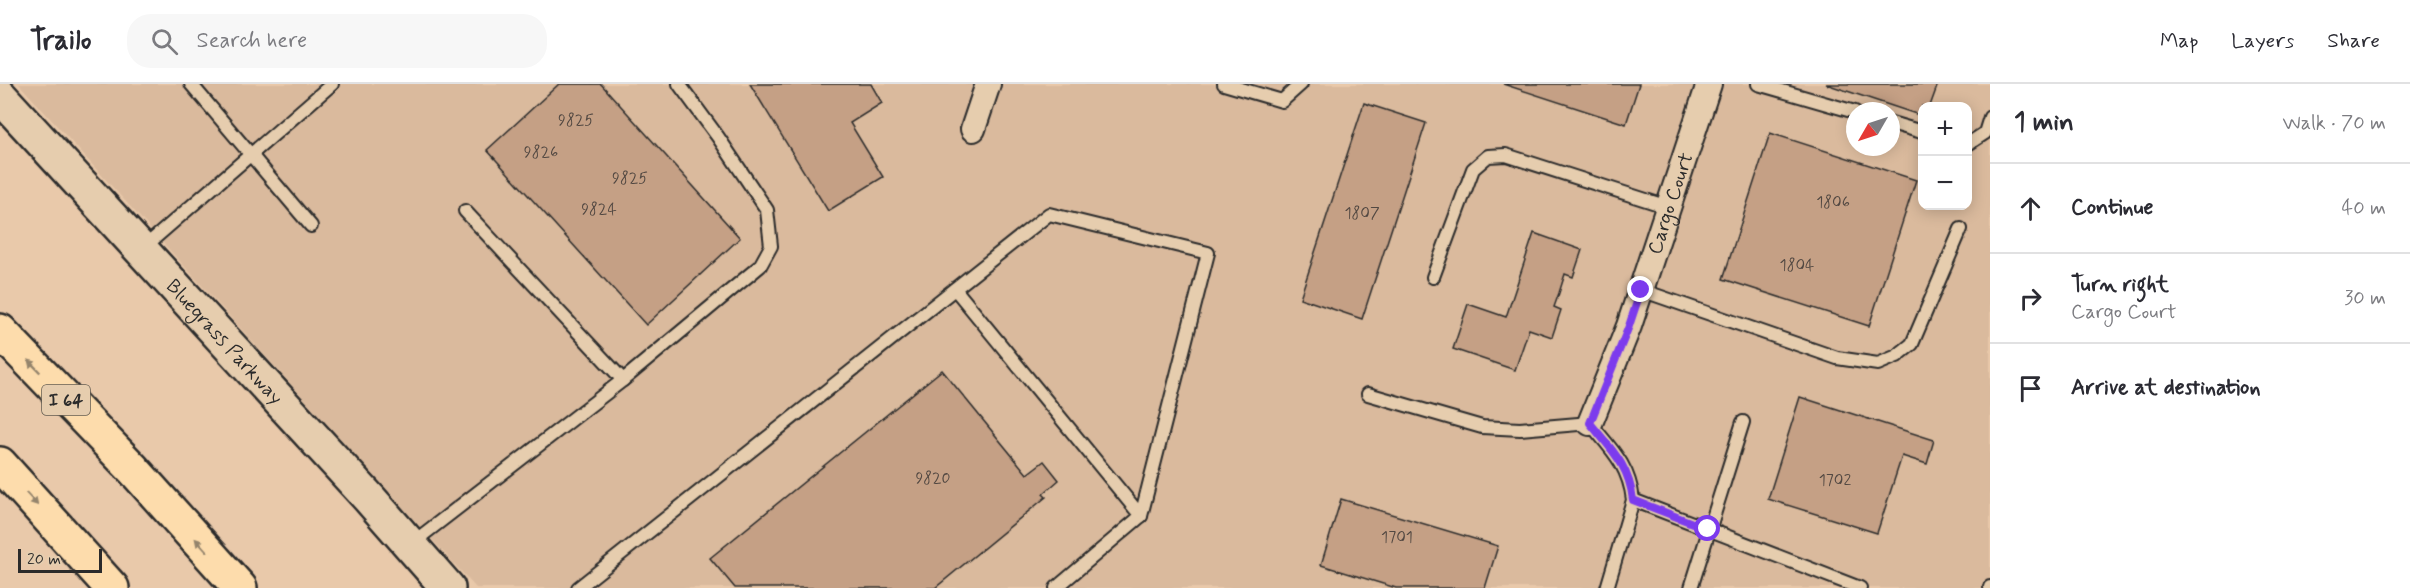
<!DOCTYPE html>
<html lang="en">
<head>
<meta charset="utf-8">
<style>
  :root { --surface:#fff; --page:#f7f7f7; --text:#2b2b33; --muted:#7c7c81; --line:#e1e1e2 }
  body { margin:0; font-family:Mynerve,sans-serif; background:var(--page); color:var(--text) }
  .controls { position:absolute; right:18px; top:18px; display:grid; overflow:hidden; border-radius:12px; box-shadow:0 3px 15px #0003 }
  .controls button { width:54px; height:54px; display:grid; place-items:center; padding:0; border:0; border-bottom:2px solid var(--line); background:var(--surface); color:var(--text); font:30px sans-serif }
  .compass { position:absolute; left:1846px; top:18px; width:54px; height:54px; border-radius:50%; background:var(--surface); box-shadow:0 3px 15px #0003; rotate:231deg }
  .scale { position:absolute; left:18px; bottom:15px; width:84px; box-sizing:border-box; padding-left:6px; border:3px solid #2b2b2b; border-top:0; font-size:16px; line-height:21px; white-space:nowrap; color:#2b2b2b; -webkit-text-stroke:4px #e6cdae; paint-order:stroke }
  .stop { position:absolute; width:18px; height:18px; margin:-14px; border:4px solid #7c3aed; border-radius:50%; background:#fff }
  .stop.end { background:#7c3aed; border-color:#fff; box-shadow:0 2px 6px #0008 }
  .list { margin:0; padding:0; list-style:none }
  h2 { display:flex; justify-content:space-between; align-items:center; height:78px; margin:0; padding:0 24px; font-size:26px }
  h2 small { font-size:20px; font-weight:400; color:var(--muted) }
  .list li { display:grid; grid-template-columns:39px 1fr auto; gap:18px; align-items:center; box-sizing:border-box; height:90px; padding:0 24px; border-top:2px solid var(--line) }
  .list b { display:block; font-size:22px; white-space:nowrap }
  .list p { margin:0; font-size:20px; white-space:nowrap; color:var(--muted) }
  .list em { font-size:20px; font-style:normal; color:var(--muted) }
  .icon { flex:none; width:33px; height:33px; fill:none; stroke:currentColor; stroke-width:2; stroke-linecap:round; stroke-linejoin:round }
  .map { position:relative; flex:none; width:1990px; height:504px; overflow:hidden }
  header { display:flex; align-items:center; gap:36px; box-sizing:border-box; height:84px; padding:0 30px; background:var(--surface); border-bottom:2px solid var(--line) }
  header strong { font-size:28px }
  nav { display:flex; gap:33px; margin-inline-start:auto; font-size:21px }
  .search { width:420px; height:54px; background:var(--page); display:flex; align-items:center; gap:15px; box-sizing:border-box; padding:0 21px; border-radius:24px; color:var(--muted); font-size:22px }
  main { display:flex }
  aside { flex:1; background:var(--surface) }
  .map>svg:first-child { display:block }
  .built { fill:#daba9d; fill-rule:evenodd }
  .building { fill:#c5a085; stroke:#2b2b2b; stroke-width:1.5 }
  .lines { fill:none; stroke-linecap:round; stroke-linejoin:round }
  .lane-casing { stroke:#2b2b2b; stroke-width:16 }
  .street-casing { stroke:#2b2b2b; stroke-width:28 }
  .secondary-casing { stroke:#2b2b2b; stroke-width:38 }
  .highway-casing { stroke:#2b2b2b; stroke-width:38 }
  .lane { stroke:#e6cdae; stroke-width:12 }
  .street { stroke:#e6cdae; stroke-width:24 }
  .secondary { stroke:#e6cdae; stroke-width:33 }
  .highway { stroke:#fddcac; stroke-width:33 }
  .oneway { fill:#94846c }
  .route { stroke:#7c3aed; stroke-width:8 }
  .labels { text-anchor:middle; stroke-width:6; stroke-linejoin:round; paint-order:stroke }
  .number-label { font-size:16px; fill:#524842 }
  .shield { fill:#e6cdae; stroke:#635c52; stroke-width:1.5 }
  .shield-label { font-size:18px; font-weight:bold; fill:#2b2b2b }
  .street-label { font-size:20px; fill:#2b2b2b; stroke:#e6cdae }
</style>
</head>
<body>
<header>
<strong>Trailo</strong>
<div class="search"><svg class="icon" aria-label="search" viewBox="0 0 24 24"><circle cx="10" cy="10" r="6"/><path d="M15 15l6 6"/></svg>Search here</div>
<nav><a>Map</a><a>Layers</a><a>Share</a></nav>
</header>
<main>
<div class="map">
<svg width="1990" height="504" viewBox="0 0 1990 504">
  <rect width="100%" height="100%" fill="#e9c9aa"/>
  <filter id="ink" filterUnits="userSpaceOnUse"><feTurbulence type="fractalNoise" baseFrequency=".0167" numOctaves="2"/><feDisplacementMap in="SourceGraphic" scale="12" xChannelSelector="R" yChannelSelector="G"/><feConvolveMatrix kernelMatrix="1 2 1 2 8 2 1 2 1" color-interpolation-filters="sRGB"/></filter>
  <g filter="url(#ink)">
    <path class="built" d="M 19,0 L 1990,0 L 1990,504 L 476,504 ZM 1922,22 L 1968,22 L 1968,122 L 1922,122 ZM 1855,27 L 1891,27 L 1891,63 L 1855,63 Z"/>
    <g class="building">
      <path d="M 559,0 L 601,0 L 740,154 L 646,241 L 487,66 Z"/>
      <path d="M 750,0 L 871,0 L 882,19 L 850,39 L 883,93 L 828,127 Z"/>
      <path d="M 1503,0 L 1639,0 L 1626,40 Z"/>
      <path d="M 1826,0 L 1938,0 L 1930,22 L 1922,22 L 1922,32 Z"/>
      <path d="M 1364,19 L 1426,39 L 1362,235 L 1300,214 Z"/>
      <path d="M 1770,49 L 1916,96 L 1869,242 L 1723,195 Z"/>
      <path d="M 1534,149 L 1582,166 L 1573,193 L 1565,190 L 1559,209 L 1554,223 L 1561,226 L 1552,253 L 1529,245 L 1515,286 L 1453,265 L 1468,220 L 1506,233 Z"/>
      <path d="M 942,286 L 1027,390 L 1044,377 L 1059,396 L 1043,410 L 1046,413 L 935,504 L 735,504 L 710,474 Z"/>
      <path d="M 1800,313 L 1934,356 L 1927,380 L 1902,372 L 1877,449 L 1768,415 Z"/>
      <path d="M 1341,415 L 1498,462 L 1485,504 L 1396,504 L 1321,481 Z"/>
    </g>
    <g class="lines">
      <defs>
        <g id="lane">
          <path d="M 191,0 L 311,142"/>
          <path d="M 1224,0 L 1282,17 L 1301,0"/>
          <path d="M 1758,0 L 1855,28"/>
          <path d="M 1891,39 L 1922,48"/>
          <path d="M 1968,60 L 1985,49 L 1990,33"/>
          <path d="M 142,165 L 332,0"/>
          <path d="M 1433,193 L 1473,85 L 1488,72 L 1506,71 L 1668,123"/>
          <path d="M 955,205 L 1141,432"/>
          <path d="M 1641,206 L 1837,274 L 1878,280 L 1897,272 L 1912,260 L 1961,145"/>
          <path d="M 623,296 L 760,182 L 771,162 L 767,126 L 718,53 L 679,0"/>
          <path d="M 1368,310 L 1482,343 L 1520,345 L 1590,339 C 1611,365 1629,381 1633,416 L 1607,504"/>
          <path d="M 1633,416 L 1860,504"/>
          <path d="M 411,460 L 623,296 L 465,127"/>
          <path d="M 578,504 L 1049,130 L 1208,169 L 1141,432 L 1056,504"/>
          <path d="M 1691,504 L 1743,338"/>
          <path d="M 1990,504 L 1990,503"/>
        </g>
        <g id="street">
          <path d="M 973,45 L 988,0"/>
          <path id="s1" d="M 1590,339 L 1629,242 L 1709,0"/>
        </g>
        <g id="secondary">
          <path id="s2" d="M 0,12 L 369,414 L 448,504"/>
        </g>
        <g id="highway">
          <path d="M 0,247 L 133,385 L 240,504"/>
          <path d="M 0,380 L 112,504"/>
        </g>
      </defs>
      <use href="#lane" class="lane-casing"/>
      <use href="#street" class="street-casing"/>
      <use href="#secondary" class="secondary-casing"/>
      <use href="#highway" class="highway-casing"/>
      <use href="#lane" class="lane"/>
      <use href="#street" class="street"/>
      <use href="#secondary" class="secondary"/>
      <use href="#highway" class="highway"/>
    </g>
    <defs><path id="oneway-solid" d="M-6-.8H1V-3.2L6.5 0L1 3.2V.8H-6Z" transform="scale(1.5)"/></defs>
    <g class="oneway">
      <use href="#oneway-solid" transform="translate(34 282) rotate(-134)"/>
      <use href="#oneway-solid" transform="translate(32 415) rotate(47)"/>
      <use href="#oneway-solid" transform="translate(201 461) rotate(-132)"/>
    </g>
  </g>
  <g class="lines" filter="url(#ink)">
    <path class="route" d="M 1641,206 L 1629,242 L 1590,339 C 1611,365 1629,381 1633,416 L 1708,445"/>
  </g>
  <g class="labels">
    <g class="number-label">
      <text x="576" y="41">9825</text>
      <text x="541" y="73">9826</text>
      <text x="630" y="99">9825</text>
      <text x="1833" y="123">1806</text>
      <text x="599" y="130">9824</text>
      <text x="1362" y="134">1807</text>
      <text x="1797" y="186">1804</text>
      <text x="933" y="399">9820</text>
      <text x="1835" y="401">1702</text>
      <text x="1397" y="458">1701</text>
    </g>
    <rect class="shield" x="42" y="301" width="48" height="30" rx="4.5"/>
    <g class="shield-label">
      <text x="66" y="322">I 64</text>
    </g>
    <g class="street-label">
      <text dy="7" stroke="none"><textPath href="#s1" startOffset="234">Cargo Court</textPath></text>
      <text dy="7" stroke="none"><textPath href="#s2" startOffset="333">Bluegrass Parkway</textPath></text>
    </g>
  </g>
</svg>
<div class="controls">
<button>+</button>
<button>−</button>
</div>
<svg class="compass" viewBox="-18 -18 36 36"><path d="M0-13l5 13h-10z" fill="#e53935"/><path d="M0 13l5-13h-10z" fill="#7c7c81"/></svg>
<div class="scale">20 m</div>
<div class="stop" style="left:1708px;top:445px"></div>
<div class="stop end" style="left:1641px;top:206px"></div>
</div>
<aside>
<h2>1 min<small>Walk · 70 m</small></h2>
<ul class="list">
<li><svg class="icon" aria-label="ahead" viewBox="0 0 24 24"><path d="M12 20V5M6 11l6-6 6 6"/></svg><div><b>Continue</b></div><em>40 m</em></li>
<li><svg class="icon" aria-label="right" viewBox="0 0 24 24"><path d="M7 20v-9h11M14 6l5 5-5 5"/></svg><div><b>Turn right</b><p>Cargo Court</p></div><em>30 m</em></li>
<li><svg class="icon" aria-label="arrive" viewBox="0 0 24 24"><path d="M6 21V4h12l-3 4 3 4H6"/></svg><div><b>Arrive at destination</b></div></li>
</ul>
</aside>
</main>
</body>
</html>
